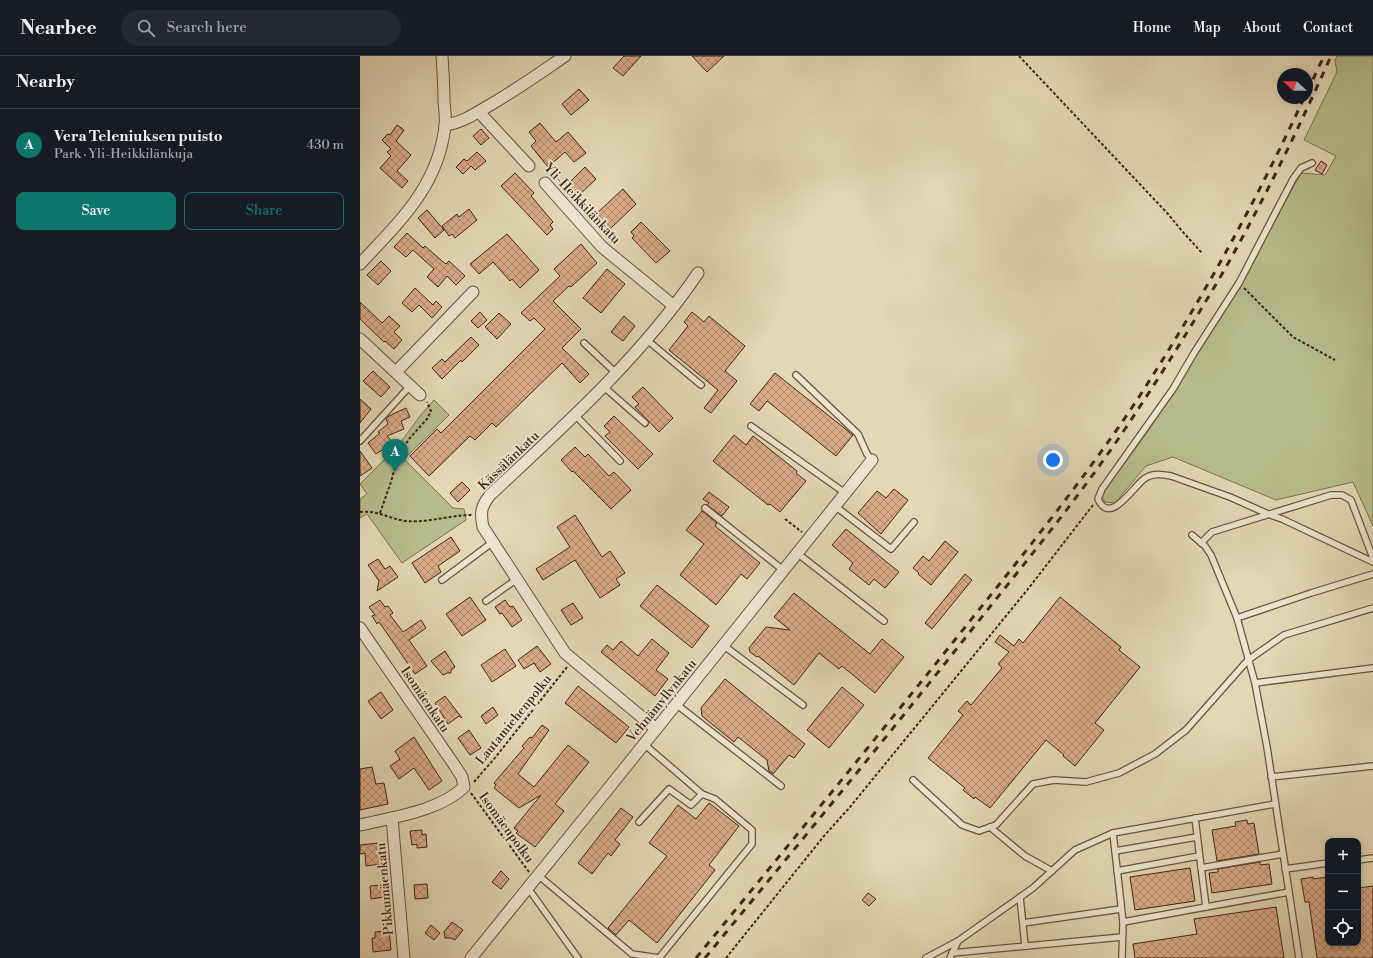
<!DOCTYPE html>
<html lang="en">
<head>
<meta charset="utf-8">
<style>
  :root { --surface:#171b24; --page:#242831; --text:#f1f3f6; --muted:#9ea1a6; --line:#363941; --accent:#0f766e }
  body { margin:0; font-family:"Libre Bodoni",serif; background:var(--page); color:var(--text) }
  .controls { position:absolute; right:12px; bottom:12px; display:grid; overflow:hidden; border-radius:8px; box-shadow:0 2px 6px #0003 }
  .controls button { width:36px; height:36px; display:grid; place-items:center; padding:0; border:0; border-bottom:1px solid var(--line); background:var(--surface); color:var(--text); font:20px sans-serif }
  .compass { position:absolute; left:917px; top:12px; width:36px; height:36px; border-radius:50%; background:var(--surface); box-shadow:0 2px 6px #0003; rotate:291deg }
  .you { position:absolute; left:693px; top:404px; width:14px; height:14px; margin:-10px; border:3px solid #fff; border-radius:50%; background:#1a73e8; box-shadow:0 0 0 6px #1a73e833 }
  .badge { display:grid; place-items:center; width:26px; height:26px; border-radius:50%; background:var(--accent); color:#fff; font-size:13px; font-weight:700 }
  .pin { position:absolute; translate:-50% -33px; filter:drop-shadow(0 1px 2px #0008) }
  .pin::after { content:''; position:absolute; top:21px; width:14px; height:12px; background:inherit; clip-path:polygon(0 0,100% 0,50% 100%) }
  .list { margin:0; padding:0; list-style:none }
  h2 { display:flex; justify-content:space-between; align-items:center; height:52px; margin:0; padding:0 16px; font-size:17px }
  h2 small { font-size:13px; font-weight:400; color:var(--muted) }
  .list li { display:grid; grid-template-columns:26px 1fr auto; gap:12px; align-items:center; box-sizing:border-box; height:72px; padding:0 16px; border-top:1px solid var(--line) }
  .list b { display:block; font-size:15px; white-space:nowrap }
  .list p { margin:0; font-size:13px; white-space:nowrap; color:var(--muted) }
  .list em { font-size:13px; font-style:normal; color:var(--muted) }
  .actions { display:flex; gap:8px; padding:12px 16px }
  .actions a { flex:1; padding:9px 0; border:1px solid var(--accent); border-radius:8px; text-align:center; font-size:14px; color:var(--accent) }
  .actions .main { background:var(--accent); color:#fff }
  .icon { flex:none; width:22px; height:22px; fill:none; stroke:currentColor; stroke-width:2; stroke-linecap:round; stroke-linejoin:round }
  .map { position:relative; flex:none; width:1013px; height:902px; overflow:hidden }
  header { display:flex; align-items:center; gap:24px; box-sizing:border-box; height:56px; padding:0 20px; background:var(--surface); border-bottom:1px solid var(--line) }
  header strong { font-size:19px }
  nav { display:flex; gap:22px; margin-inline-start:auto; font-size:14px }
  .search { width:280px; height:36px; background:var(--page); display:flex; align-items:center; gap:10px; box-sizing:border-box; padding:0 14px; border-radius:22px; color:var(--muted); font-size:15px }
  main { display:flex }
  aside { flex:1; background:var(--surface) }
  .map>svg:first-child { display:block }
  .green { fill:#b6bd8c; stroke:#7c7250 }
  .building { fill:url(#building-cross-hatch); stroke:#422613 }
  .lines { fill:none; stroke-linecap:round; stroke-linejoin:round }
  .lane-casing { stroke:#6a523c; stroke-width:8 }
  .street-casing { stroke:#6a523c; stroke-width:13 }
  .path { stroke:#422613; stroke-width:2; stroke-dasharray:3 2; stroke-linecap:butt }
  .lane { stroke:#ede5d0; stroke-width:5.5 }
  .street { stroke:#ede5d0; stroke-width:11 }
  .rail { stroke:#422613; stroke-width:3; stroke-dasharray:7 7; stroke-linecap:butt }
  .labels { text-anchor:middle; stroke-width:3.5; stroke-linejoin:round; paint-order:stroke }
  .street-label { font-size:13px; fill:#422613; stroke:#ede5d0 }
</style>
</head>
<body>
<header>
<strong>Nearbee</strong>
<div class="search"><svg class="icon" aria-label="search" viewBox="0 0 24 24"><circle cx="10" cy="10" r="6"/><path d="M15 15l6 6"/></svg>Search here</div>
<nav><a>Home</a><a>Map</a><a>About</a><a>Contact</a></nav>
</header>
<main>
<aside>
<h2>Nearby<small></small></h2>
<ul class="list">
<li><span class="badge">A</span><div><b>Vera Teleniuksen puisto</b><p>Park · Yli-Heikkilänkuja</p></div><em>430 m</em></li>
</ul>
<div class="actions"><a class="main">Save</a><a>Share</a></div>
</aside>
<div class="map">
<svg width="1013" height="902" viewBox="0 0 1013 902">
  <defs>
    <pattern id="building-cross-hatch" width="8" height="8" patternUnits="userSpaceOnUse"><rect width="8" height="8" fill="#daab89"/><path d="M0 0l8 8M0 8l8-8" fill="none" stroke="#b28b6f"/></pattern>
  </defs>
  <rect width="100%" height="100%" fill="#e3d7b6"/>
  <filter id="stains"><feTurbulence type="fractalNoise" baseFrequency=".005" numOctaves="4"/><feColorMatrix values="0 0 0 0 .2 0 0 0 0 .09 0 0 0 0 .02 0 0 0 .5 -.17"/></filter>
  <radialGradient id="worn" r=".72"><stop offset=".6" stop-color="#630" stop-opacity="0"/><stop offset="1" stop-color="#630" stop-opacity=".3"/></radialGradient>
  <g class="green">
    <path d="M 977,0 L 1013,0 L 1013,470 L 993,426 L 916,444 L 813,401 L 786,410 L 755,447 L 745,446 L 741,439 C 759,414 778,390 795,365 C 848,285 895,201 941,117 L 965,119 L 976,100 L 944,84 L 977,16 L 975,5 Z"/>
    <path d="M 74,344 L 89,359 L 44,403 L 93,452 L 104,453 L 106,464 L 42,507 L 7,458 L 0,462 L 0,443 L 7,438 L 0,428 L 38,390 L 60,360 Z"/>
  </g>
  <g class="building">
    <path d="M 264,0 L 281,0 L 263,20 L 253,12 Z"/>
    <path d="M 332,0 L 364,0 L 347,16 Z"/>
    <path d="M 219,33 L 229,44 L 211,59 L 202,48 Z"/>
    <path d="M 180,67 L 196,86 L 208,76 L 226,97 L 214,106 L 205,96 L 188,111 L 171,90 L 176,85 L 169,76 Z"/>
    <path d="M 37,69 L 44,74 L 36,85 L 51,99 L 37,115 L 48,125 L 42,132 L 20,112 L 31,100 L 27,96 L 31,93 L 22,84 L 28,78 L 30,79 Z"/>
    <path d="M 121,73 L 129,82 L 121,89 L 113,80 Z"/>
    <path d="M 117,96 L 126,105 L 115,114 L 111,110 L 103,118 L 96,111 L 104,103 L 107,105 Z"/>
    <path d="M 961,105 L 967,109 L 962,118 L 955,114 Z"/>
    <path d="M 225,111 L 236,123 L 217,141 L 206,130 Z"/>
    <path d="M 155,117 L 174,137 L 171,140 L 193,166 L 190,169 L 193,173 L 187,179 L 141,130 Z"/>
    <path d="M 263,133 L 276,148 L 249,174 L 235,159 Z"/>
    <path d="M 109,153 L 117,164 L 95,182 L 92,178 L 89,180 L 82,170 L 97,158 L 99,161 Z"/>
    <path d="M 67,154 L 84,174 L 75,182 L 58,162 Z"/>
    <path d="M 281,166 L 310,195 L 296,207 L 272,182 L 274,180 L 271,176 Z"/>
    <path d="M 47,177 L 63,192 L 65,190 L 82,205 L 86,208 L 89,205 L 105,220 L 96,229 L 87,220 L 78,231 L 67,221 L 74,213 L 53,194 L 46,201 L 34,191 Z"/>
    <path d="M 147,178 L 179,214 L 160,232 L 152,223 L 150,225 L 133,206 L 119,218 L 110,208 Z"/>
    <path d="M 221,188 L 237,207 L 211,231 L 209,230 L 193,245 L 221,273 L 202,292 L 229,318 L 220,327 L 202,307 L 136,371 L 132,367 L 115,384 L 110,380 L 69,420 L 50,400 L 77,373 L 81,377 L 185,273 L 174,262 L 170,265 L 161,257 L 200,220 L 194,213 Z"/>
    <path d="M 21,205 L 31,215 L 18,229 L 7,219 Z"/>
    <path d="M 247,213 L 265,228 L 241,257 L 223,242 Z"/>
    <path d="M 55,232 L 73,249 L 76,245 L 82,251 L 72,262 L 59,249 L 52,256 L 42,247 Z"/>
    <path d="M 0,246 L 22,267 L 29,260 L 40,270 L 34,276 L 42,284 L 34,293 L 25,285 L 24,286 L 0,263 Z"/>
    <path d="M 120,256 L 127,264 L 118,272 L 111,265 Z"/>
    <path d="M 332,256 L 344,266 L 349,260 L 385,290 L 365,315 L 377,325 L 351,357 L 344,352 L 358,334 L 309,294 L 328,270 L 324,266 Z"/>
    <path d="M 139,257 L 151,268 L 137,283 L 125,271 Z"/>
    <path d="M 264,260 L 275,270 L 263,285 L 251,276 Z"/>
    <path d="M 111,281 L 119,289 L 102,306 L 101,304 L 82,323 L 72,312 L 82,303 L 85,306 Z"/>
    <path d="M 13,315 L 30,331 L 21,341 L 3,325 Z"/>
    <path d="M 415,317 L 493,379 L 476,400 L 407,345 L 399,355 L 390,348 Z"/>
    <path d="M 283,331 L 313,362 L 299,376 L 275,351 L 279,348 L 272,341 Z"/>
    <path d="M 0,343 L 11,353 L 0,367 Z"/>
    <path d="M 46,352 L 50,361 L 41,365 L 44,373 L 27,380 L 36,390 L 26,399 L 22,394 L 16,398 L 8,387 L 20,377 L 18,376 L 28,368 L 26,363 L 29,360 Z"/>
    <path d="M 254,360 L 293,398 L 278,413 L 245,380 L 250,376 L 244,370 Z"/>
    <path d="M 374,379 L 386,389 L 393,380 L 437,415 L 436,417 L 446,425 L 420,456 L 410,448 L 408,449 L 353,405 Z"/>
    <path d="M 215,391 L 225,401 L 228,398 L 249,420 L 254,416 L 271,434 L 251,453 L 213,415 L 212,416 L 201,404 Z"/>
    <path d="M 0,395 L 12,412 L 0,420 Z"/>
    <path d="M 102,426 L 110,434 L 98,446 L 90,437 Z"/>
    <path d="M 534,433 L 548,444 L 521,478 L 498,457 L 517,435 L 526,442 Z"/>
    <path d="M 349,436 L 369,451 L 362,460 L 347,449 L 349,447 L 343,443 Z"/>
    <path d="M 342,455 L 357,467 L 355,470 L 400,507 L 387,523 L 381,518 L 356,549 L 320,519 L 344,488 L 326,474 Z"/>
    <path d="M 215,459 L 242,501 L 250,495 L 265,517 L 256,523 L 260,529 L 240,542 L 215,504 L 183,524 L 176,513 L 210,491 L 197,471 Z"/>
    <path d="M 486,473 L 539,516 L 525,532 L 514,523 L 509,529 L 489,513 L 493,507 L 472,489 Z"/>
    <path d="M 91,481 L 100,495 L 78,510 L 81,516 L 65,527 L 52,507 Z"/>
    <path d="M 585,485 L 598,496 L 571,529 L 558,518 L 559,517 L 553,512 L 563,500 L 569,505 Z"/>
    <path d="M 18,503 L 25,513 L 30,510 L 38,521 L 17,535 L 19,525 L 8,509 Z"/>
    <path d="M 605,518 L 612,524 L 572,573 L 565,567 Z"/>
    <path d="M 297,529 L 349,570 L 332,592 L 280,550 Z"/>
    <path d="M 434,537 L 510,598 L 522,583 L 544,601 L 515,637 L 482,610 L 479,613 L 459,597 L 434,629 L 398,600 L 397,601 L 390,596 L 389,592 L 406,571 L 430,574 L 414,561 Z"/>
    <path d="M 110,541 L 126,564 L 102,580 L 86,558 Z"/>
    <path d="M 700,541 L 761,591 L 759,594 L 780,611 L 735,667 L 744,674 L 715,710 L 703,700 L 704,699 L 686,684 L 630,752 L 615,741 L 614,743 L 603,734 L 605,732 L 568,702 L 603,659 L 598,655 L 607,645 L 611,649 L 642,612 L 638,608 L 649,596 L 635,586 L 640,579 L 654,590 L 659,583 L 663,587 Z"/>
    <path d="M 20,544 L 25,551 L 28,550 L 33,557 L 30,559 L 43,576 L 61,564 L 66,572 L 49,584 L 67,610 L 55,618 L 24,573 L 19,566 L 17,568 L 12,560 L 15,559 L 9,551 Z"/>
    <path d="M 145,544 L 150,551 L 153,550 L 162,564 L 152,571 L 142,557 L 140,558 L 135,551 Z"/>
    <path d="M 213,547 L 223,562 L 211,569 L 201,554 Z"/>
    <path d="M 292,583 L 309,597 L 296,614 L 308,623 L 295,640 L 241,596 L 247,589 L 253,594 L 261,585 L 278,600 Z"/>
    <path d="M 177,590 L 191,608 L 180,616 L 174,607 L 164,613 L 158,604 Z"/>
    <path d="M 145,593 L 156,610 L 132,626 L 121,609 Z"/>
    <path d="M 85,595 L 95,611 L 91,614 L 91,617 L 87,617 L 83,619 L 71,605 Z"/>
    <path d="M 365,623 L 445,688 L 434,702 L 429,699 L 413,718 L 409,715 L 407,704 L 378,681 L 374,686 L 342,660 L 341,652 Z"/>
    <path d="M 218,630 L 269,671 L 256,687 L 205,647 Z"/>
    <path d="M 482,631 L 504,649 L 469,692 L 447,674 Z"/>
    <path d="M 21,636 L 33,654 L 21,663 L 8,645 Z"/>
    <path d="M 85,640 L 102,662 L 99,660 L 88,668 L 75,647 Z"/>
    <path d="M 133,651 L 138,659 L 126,668 L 121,660 Z"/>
    <path d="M 182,669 L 189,674 L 158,718 L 174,731 L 208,689 L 229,706 L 195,748 L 204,755 L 175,791 L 156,777 L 158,775 L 154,772 L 181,739 L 159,752 L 134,732 L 136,729 L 134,727 L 164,692 L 162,690 L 170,681 L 172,682 Z"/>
    <path d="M 109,674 L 121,692 L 110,699 L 98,682 Z"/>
    <path d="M 54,681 L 82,725 L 69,734 L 54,712 L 39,723 L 30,710 L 40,703 L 35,695 Z"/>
    <path d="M 12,711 L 16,728 L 24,727 L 28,748 L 0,754 L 0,713 Z"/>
    <path d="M 349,747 L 379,770 L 349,809 L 355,814 L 297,887 L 269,864 L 256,879 L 248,872 L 307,800 L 289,787 L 318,749 L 336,763 Z"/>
    <path d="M 261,752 L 273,761 L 255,784 L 260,788 L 251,800 L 248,797 L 232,818 L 218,807 Z"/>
    <path d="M 887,764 L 888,768 L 894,767 L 899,798 L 857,805 L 852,774 L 876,770 L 875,766 Z"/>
    <path d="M 62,774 L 62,779 L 66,778 L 67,791 L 57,792 L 57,788 L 52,789 L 50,775 Z"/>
    <path d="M 19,787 L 21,808 L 6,810 L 5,797 L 0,798 L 0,789 Z"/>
    <path d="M 900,806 L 900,809 L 909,808 L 912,828 L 852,837 L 849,817 L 858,816 L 858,813 Z"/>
    <path d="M 830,812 L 835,845 L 775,854 L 770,821 Z"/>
    <path d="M 141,815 L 149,823 L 141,833 L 132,826 Z"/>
    <path d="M 953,821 L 953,823 L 968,821 L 968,887 L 998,887 L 998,832 L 1013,830 L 1013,902 L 957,902 L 949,846 L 945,846 L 941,823 Z"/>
    <path d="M 67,828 L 68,842 L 55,843 L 54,829 Z"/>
    <path d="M 23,829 L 24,841 L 11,843 L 10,830 Z"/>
    <path d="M 508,837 L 516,843 L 509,850 L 502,844 Z"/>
    <path d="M 916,851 L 924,902 L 775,902 L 773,888 L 837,878 L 834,863 Z"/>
    <path d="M 92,866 L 103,874 L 95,884 L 91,882 L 85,882 L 84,876 Z"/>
    <path d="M 71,869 L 80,877 L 74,884 L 65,877 Z"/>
    <path d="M 29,875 L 31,894 L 13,896 L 12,882 L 15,882 L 15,876 Z"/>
  </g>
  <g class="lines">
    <defs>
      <g id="lane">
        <path d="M 952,107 L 941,112 L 933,123 L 879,227 L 834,297 L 813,333 L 742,433 L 738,443 C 750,470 773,431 784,423 C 792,417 801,418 811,420 L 870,441 L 908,458 L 922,463 L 1013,506"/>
        <path d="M 287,284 L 341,329"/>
        <path d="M 224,287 L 256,317"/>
        <path d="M 436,319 L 498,378 L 507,398 L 512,404"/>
        <path d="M 243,330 L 285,367"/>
        <path d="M 215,359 L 260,405"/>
        <path d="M 391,370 L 485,437"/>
        <path d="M 0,385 L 50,330"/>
        <path d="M 475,450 L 531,493 L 554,466"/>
        <path d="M 345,452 L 423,514"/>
        <path d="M 832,479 L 845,490 L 851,499 L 877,562 L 951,537 L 1013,518"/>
        <path d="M 841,487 L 852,476 L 971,439 L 982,439 L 991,444 L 1013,502"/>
        <path d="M 437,497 L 524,565"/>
        <path d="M 82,524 L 133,486"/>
        <path d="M 126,545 L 157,523"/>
        <path d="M 877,562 L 895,627 L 907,691 L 939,902"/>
        <path d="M 363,589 L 443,649"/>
        <path d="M 895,627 L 1013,612"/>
        <path d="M 316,648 L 421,730"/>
        <path d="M 284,688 L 342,738 L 355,743 L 392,774 L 392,788 L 299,902"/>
        <path d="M 911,721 L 1013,710"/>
        <path d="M 553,724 L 602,769 L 619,775 L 636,769 L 673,728 L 694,724 L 726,726 L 759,717 L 795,698 L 826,674 L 888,604 L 924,579 L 1013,552"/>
        <path d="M 835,762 L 846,851"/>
        <path d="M 279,766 L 309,733 L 331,749 L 342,738"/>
        <path d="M 630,771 L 665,800 L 692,815"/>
        <path d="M 753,777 L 915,748"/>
        <path d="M 755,795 L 837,781"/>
        <path d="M 998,804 L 1013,802"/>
        <path d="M 841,812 L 923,798"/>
        <path d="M 925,813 L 968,807"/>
        <path d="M 757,815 L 839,800"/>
        <path d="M 178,819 L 272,898 L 299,902"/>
        <path d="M 168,832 L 218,902"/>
        <path d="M 660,841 L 665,890"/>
        <path d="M 763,866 L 929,836"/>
        <path d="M 663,867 L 761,853"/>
        <path d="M 592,897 L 762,881"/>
        <path d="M 566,902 L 598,885"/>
        <path d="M 590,902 L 598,885 L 673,832 L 715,794 L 753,777 L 763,866 L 762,902"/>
      </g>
      <g id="street">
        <path d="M 119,56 L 169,110"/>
        <path d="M 85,69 C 102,67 116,57 130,49 C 156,34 180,17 205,0"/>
        <path d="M 185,127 L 242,191 L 314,250"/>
        <path d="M 0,208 C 39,166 78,131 85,70 C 86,62 85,54 84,46 C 84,31 83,15 82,0"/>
        <path d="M 0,283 L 60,339"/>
        <path d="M 36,316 L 113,236"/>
        <path d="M 0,572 L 95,710 L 102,721 L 104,731 C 80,755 33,761 0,769"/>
        <path d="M 296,673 L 205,597 L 123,471 C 120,456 121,451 130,439 C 204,370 281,301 338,217"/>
        <path d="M 32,762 L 44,902"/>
        <path d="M 111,902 L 248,733 L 512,404"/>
      </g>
    </defs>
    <use href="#lane" class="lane-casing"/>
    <use href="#street" class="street-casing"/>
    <g class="path">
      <path d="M 659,0 L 808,158 L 822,175 L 842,197"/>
      <path d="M 884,232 L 933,281 L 975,304"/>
      <path d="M 0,456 C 19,454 29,463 46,465 C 68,467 90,459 112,459"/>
      <path d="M 20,457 L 31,426 L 38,400 L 49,383 L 67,363 L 71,355 L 67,346"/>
      <path d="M 425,463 L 442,476"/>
      <path d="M 114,726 L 134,703 L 207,611"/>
      <path d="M 111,737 L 169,816"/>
      <path d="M 366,902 L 464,780 L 490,751 L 668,533 L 733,449"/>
    </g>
    <use href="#lane" class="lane"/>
    <use href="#street" class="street"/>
    <g class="rail">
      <path d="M 947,36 L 964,0"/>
      <path d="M 336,902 C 422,797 509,691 594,585 C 657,506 721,428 777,344 C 840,247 896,146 944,42"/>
      <path d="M 345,902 C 436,791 528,680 617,567 C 668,503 720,440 765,373 C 799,322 831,271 862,218 C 902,148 938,74 971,0"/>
    </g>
  </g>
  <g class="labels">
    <g class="street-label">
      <text transform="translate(223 147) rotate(47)" y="5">Yli-Heikkilänkatu</text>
      <text transform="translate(148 404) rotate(-44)" y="5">Kässälänkatu</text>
      <text transform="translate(66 643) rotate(56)" y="5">Isomäenkatu</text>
      <text transform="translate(301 644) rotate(-51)" y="5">Vehnämyllynkatu</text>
      <text transform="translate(153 663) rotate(-51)" y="5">Lautamiehenpolku</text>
      <text transform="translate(147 771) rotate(54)" y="5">Isomäenpolku</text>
      <text transform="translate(24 833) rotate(-95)" y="5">Pikkumäenkatu</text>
    </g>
  </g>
  <rect width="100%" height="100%" filter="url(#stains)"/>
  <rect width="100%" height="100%" fill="url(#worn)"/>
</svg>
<div class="controls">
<button>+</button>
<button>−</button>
<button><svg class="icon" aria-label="locate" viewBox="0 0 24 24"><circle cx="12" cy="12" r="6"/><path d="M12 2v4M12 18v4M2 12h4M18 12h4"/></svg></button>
</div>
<svg class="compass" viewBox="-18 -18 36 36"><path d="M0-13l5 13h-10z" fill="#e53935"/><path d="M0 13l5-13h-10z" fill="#9ea1a6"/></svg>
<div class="you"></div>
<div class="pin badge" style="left:35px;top:416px">A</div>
</div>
</main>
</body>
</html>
